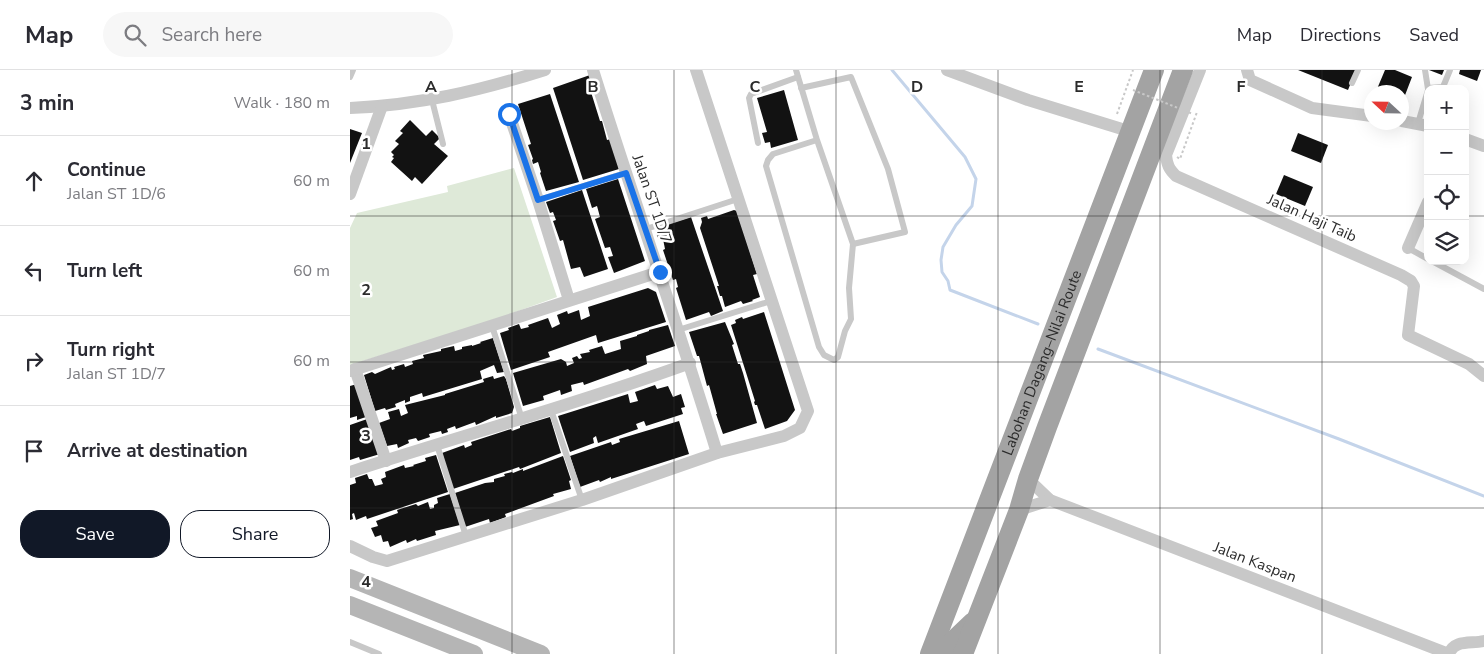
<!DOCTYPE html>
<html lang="en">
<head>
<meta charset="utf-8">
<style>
  :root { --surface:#fff; --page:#f7f7f7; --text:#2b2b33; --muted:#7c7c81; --line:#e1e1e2; --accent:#111827 }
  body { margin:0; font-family:"Nunito Sans",sans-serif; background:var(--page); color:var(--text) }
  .controls { position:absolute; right:15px; top:15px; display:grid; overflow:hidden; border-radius:10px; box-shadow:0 5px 20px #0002 }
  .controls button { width:45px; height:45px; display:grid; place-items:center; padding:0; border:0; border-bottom:1px solid var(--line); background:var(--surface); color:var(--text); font:25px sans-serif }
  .compass { position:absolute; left:1014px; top:15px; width:45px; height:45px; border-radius:50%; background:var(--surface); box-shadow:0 5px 20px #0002; rotate:292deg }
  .stop { position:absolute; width:15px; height:15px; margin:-11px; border:4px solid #1a73e8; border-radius:50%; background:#fff }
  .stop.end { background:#1a73e8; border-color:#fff; box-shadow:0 1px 5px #0008 }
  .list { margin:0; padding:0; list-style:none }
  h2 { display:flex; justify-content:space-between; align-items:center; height:65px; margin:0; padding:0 20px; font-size:21px }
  h2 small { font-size:16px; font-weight:400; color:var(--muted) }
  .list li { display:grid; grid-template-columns:32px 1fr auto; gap:15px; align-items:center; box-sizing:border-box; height:90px; padding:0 20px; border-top:1px solid var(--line) }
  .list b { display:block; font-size:19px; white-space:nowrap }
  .list p { margin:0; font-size:16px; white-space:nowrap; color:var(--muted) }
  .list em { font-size:16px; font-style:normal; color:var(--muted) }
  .actions { display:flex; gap:10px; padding:15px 20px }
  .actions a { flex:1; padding:11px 0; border:1px solid var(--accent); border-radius:20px; text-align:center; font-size:18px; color:var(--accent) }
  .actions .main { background:var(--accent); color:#fff }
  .icon { flex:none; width:28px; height:28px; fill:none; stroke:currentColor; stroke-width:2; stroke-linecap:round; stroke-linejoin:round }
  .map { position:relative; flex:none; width:1134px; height:584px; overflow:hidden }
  header { display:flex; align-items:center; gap:30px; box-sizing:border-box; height:70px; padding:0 25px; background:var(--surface); border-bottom:1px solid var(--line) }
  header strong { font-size:24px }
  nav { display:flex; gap:28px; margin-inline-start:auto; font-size:18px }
  .search { width:350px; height:45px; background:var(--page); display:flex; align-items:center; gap:12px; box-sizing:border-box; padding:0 18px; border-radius:28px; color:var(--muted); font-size:19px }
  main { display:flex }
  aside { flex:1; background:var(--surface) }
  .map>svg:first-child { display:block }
  .green { fill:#dee9d8 }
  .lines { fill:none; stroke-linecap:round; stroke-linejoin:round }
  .stream { stroke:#c4d4ea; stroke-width:3 }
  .building { fill:#121212 }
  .path { stroke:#c8c8c8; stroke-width:2; stroke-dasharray:2.5 2.5; stroke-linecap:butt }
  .service { stroke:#c8c8c8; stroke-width:6 }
  .minor { stroke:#c8c8c8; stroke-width:12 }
  .secondary { stroke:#b5b5b5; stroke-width:18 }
  .primary { stroke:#a3a3a3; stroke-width:20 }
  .path-bridge { stroke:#c8c8c8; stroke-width:2; stroke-dasharray:2.5 2.5; stroke-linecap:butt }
  .route { stroke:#1a73e8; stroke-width:6 }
  .grid { fill:none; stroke:#2b2b2b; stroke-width:1; stroke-opacity:0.55 }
  .labels { text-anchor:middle; stroke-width:5; stroke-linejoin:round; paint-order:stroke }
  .street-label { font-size:15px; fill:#2b2b2b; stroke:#fff }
  .grid-label { font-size:16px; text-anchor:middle; font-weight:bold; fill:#2b2b2b; stroke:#fff; stroke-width:5; stroke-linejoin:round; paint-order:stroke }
</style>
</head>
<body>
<header>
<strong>Map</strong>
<div class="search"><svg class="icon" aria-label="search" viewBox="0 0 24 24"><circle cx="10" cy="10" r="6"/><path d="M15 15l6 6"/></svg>Search here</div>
<nav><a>Map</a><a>Directions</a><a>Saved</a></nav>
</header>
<main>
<aside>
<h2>3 min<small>Walk · 180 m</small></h2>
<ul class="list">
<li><svg class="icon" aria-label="ahead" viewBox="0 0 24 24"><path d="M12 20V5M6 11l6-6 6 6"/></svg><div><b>Continue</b><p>Jalan ST 1D/6</p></div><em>60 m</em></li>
<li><svg class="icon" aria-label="left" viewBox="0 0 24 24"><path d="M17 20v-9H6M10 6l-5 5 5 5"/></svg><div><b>Turn left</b></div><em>60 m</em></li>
<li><svg class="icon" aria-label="right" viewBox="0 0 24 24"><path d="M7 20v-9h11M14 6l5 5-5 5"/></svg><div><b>Turn right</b><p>Jalan ST 1D/7</p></div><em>60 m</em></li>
<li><svg class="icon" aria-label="arrive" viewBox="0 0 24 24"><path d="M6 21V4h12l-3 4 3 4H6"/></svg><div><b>Arrive at destination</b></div></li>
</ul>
<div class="actions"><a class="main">Save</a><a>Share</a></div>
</aside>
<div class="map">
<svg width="1134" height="584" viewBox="0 0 1134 584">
  <rect width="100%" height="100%" fill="#fff"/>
  <path class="green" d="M 164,98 L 207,227 L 141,251 L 0,295 L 0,158 L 7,143 L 98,122 L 97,116 Z"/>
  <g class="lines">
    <g class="stream">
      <path d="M 542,0 L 615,87 L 626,109 L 622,136 L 606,155 L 593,177 L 591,190 L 592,202 L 598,211 L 600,220 L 688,254"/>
      <path d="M 748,279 L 989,369 L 1134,426"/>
    </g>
  </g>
  <g class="building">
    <path d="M 948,0 L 1006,0 L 998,20 Z"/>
    <path d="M 1035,0 L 1045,0 L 1062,7 L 1052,33 L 1052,22 L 1035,22 L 1027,19 Z"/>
    <path d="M 1079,0 L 1094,0 L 1092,5 Z"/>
    <path d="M 1110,0 L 1131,0 L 1127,11 L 1109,4 Z"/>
    <path d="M 240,5 L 245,21 L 241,22 L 250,51 L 252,51 L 257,70 L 261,69 L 269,99 L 233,110 L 203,18 Z"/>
    <path d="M 434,20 L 448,70 L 421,78 L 420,72 L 415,73 L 412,63 L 417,62 L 407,28 Z"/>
    <path d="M 200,24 L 229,112 L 196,121 L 190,103 L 191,102 L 188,92 L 183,94 L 182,90 L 183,89 L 178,75 L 181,74 L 168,34 Z"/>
    <path d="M 60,50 L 76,66 L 82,60 L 90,68 L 84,74 L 98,86 L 72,114 L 65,107 L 62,111 L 41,92 L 44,88 L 42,87 L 44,85 L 41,82 L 49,74 L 45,71 L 53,63 L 50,61 Z"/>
    <path d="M 0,59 L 12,63 L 0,93 Z"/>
    <path d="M 948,63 L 978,75 L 971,93 L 941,81 Z"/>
    <path d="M 934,105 L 963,117 L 955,136 L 926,124 Z"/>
    <path d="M 268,109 L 295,191 L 264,203 L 258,187 L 263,186 L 260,177 L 255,178 L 245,149 L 250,147 L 247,136 L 242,138 L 236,119 Z"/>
    <path d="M 232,120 L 258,199 L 234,207 L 230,197 L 221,199 L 213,170 L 210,171 L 203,151 L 206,150 L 203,142 L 200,143 L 196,132 Z"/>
    <path d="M 384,140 L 387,141 L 407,204 L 403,205 L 410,227 L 402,230 L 403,231 L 393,234 L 391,231 L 375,237 L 372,226 L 370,226 L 367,216 L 369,216 L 350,158 L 352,152 L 351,148 L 357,146 L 358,149 Z"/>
    <path d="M 341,147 L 373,241 L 361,246 L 359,242 L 336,250 L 326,218 L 328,217 L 326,209 L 323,210 L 313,180 L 315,179 L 313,169 L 309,170 L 305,161 L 312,159 L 311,156 Z"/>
    <path d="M 298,218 L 306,222 L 316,252 L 248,273 L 246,265 L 198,282 L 200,287 L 161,300 L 150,263 L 159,260 L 158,258 L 169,254 L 171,259 L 179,257 L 178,255 L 198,248 L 202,258 L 210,254 L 207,245 L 217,241 L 218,244 L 229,240 L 231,250 L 240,246 L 238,237 Z"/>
    <path d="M 414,242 L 445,340 L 437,351 L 415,359 L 407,335 L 405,335 L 404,332 L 405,331 L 381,255 L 386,253 L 385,250 L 392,247 L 393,249 Z"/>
    <path d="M 375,252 L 384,274 L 382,275 L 388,294 L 390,294 L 393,303 L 407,353 L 373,364 L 366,344 L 367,344 L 359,315 L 357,316 L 349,286 L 347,286 L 339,262 Z"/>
    <path d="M 318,255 L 325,276 L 296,286 L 297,294 L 280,301 L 278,299 L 234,315 L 233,312 L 221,315 L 222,321 L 211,325 L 210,320 L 193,326 L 194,330 L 173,336 L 163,303 L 211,289 L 216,292 L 217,296 L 224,293 L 222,288 L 227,286 L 229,289 L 232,288 L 230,284 L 240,282 L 239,280 L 252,276 L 255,284 L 271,279 L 270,271 L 287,266 L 287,265 L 299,261 L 299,260 Z"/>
    <path d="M 143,268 L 154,302 L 147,303 L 144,295 L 130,301 L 132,309 L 73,327 L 72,323 L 60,327 L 60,331 L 55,333 L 55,330 L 45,334 L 46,337 L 36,340 L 35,338 L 25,341 L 14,305 L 22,302 L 25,304 L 41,297 L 42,300 L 45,299 L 44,297 L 54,294 L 55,297 L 63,294 L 62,291 L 74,288 L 73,285 L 91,281 L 91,279 L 104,276 L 105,281 L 112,279 L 112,277 L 122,275 L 122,276 L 131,273 L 130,272 Z"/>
    <path d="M 143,306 L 144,309 L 154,306 L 156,309 L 164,337 L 162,343 L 146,348 L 146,346 L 126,355 L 125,352 L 106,359 L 105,356 L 97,359 L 98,362 L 92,364 L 91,361 L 79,364 L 80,367 L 68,371 L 66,368 L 58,370 L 59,373 L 48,378 L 47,374 L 37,376 L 29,353 L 40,349 L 38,342 L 49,339 L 51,346 L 58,343 L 55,335 L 95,325 L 95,324 L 134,312 L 133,309 Z"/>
    <path d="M 7,314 L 19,346 L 7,350 L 7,346 L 0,348 L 0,316 Z"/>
    <path d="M 305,315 L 307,319 L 318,316 L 323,327 L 331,324 L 335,337 L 331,338 L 333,344 L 296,356 L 294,351 L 286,354 L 288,359 L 248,373 L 246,366 L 243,368 L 244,373 L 220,382 L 208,346 L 278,324 L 280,333 L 288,331 L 285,322 Z"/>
    <path d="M 200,347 L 211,383 L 170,399 L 169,397 L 103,419 L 92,383 L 114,375 L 115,378 L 122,375 L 121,372 L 161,359 L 162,361 L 170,358 L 170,356 Z"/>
    <path d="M 20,348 L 30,384 L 10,390 L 9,387 L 0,390 L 0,355 Z"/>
    <path d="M 329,351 L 339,384 L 261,409 L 261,407 L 250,412 L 249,410 L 230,417 L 220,386 L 261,372 L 262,375 L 270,372 L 269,369 Z"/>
    <path d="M 86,385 L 98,422 L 17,449 L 16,446 L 6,450 L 4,443 L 2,444 L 3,449 L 0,450 L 0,415 L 6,413 L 5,408 L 17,404 L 19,409 L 22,409 L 25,416 L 33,414 L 31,409 L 36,407 L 35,402 L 54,395 L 55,398 L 64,396 L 63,395 L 76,391 L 75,388 Z"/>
    <path d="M 213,386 L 221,410 L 219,411 L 221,419 L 203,424 L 204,426 L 155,444 L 156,447 L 140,453 L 139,449 L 115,457 L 105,423 L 135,413 L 144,412 L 144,409 L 155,406 L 154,404 L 162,402 L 163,403 L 173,399 L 173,401 Z"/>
    <path d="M 100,424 L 110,455 L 85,461 L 86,465 L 67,471 L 66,469 L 57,473 L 56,470 L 40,477 L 38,471 L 33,472 L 31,465 L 25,467 L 21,458 L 28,456 L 26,451 L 48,443 L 47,440 L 66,434 L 68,436 L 78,432 L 80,439 L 84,438 L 84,435 L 88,433 L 87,428 Z"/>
  </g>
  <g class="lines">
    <g class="path">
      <path d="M 767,44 L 783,0"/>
      <path d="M 827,87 L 830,89 L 847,42"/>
    </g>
    <g class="service">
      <path d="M 446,0 L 467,70 L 503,174 L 499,218 L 501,249 L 495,261 L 488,287 L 484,290 L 474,285 L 469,277 L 416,96 L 418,90 L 423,84 L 467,70"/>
      <path d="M 1075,0 L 1078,19"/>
      <path d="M 0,7 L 3,0"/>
      <path d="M 1002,13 L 1008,0"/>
      <path d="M 451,18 L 501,7 L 538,99 L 555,162 L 503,174"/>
      <path d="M 1078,18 L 1093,17 L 1100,0"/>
      <path d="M 82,30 L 93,74"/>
      <path d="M 1068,53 L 1078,20"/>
      <path d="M 408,73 L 399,28 L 401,24 L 448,7"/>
      <path d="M 188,130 L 275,103"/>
      <path d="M 296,159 L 388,129"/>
      <path d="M 1058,178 L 1078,189"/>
      <path d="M 1082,191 L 1134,219"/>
      <path d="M 142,256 L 172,349"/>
      <path d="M 328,260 L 421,231"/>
      <path d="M 201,340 L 232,430"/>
      <path d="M 87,375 L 116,466"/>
      <path d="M 0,572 L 29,584"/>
    </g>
    <g class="minor">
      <path d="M 243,0 C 283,128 328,255 367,383"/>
      <path d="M 597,0 L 678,30 L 772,59"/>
      <path d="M 850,0 L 816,85 C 817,95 819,99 826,106 L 1051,205 L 1061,211 L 1064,216 L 1058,265 L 1119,294 L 1134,306"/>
      <path d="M 897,0 L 900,10 L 962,38 L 1022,46"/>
      <path d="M 0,38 C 69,35 129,21 195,0"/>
      <path d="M 159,44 L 188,130 L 219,230"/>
      <path d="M 1052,51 L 1078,56"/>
      <path d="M 1115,69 L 1134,76"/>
      <path d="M 0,124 L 32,36"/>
      <path d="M 1058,178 L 1078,132"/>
      <path d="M 5,299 L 36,391"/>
      <path d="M 0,301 L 309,202"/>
      <path d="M 0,402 C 113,365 228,334 340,293"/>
      <path d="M 678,409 L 700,430 L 1099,584 C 1104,569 1121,574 1134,571"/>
      <path d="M 669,440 L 700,430"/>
      <path d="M 0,476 L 23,487 L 37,491 L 232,430 L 367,383 L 434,366 L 450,358 L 458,341 L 346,0"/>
    </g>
    <g class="secondary">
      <path d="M 0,508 L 191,584"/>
      <path d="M 0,535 L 124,584"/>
    </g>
    <g class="primary">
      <path id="s1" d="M 580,584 L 804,0"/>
      <path d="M 597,584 L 603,571 L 623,552"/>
      <path d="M 613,584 L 669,440 L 678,409 L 697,357 L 833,0"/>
    </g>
    <path class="path-bridge" d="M 783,20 L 843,44"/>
  </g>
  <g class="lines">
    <path class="route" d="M 159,44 L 188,130 L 276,103 L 310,202"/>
  </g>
  <path class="grid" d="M 162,0 L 162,584M 324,0 L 324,584M 486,0 L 486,584M 648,0 L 648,584M 810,0 L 810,584M 972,0 L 972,584M 0,146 L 1078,146M 1115,146 L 1134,146M 0,292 L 1134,292M 0,438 L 1134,438"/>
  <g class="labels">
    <g class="street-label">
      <text transform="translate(302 129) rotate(71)" y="5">Jalan ST 1D/7</text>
      <text transform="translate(962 148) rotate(24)" y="5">Jalan Haji Taib</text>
      <text dy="5" stroke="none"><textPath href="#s1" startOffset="312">Labohan Dagang–Nilai Route</textPath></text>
      <text transform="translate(905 492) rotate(21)" y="5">Jalan Kaspan</text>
    </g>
  </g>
  <g class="grid-label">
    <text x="81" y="22">A</text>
    <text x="243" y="22">B</text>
    <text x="405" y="22">C</text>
    <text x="567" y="22">D</text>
    <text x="729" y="22">E</text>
    <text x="891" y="22">F</text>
    <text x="16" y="79">1</text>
    <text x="16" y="225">2</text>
    <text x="16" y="371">3</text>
    <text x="16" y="517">4</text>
  </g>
</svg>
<div class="controls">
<button>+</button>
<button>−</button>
<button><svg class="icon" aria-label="locate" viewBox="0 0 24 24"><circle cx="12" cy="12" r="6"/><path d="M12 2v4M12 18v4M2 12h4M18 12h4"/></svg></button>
<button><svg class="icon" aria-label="layers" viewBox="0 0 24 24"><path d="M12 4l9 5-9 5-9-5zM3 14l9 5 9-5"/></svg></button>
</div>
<svg class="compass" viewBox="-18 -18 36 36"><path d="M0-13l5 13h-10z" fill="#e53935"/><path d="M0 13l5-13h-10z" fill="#7c7c81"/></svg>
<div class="stop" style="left:159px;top:44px"></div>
<div class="stop end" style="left:310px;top:202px"></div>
</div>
</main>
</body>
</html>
